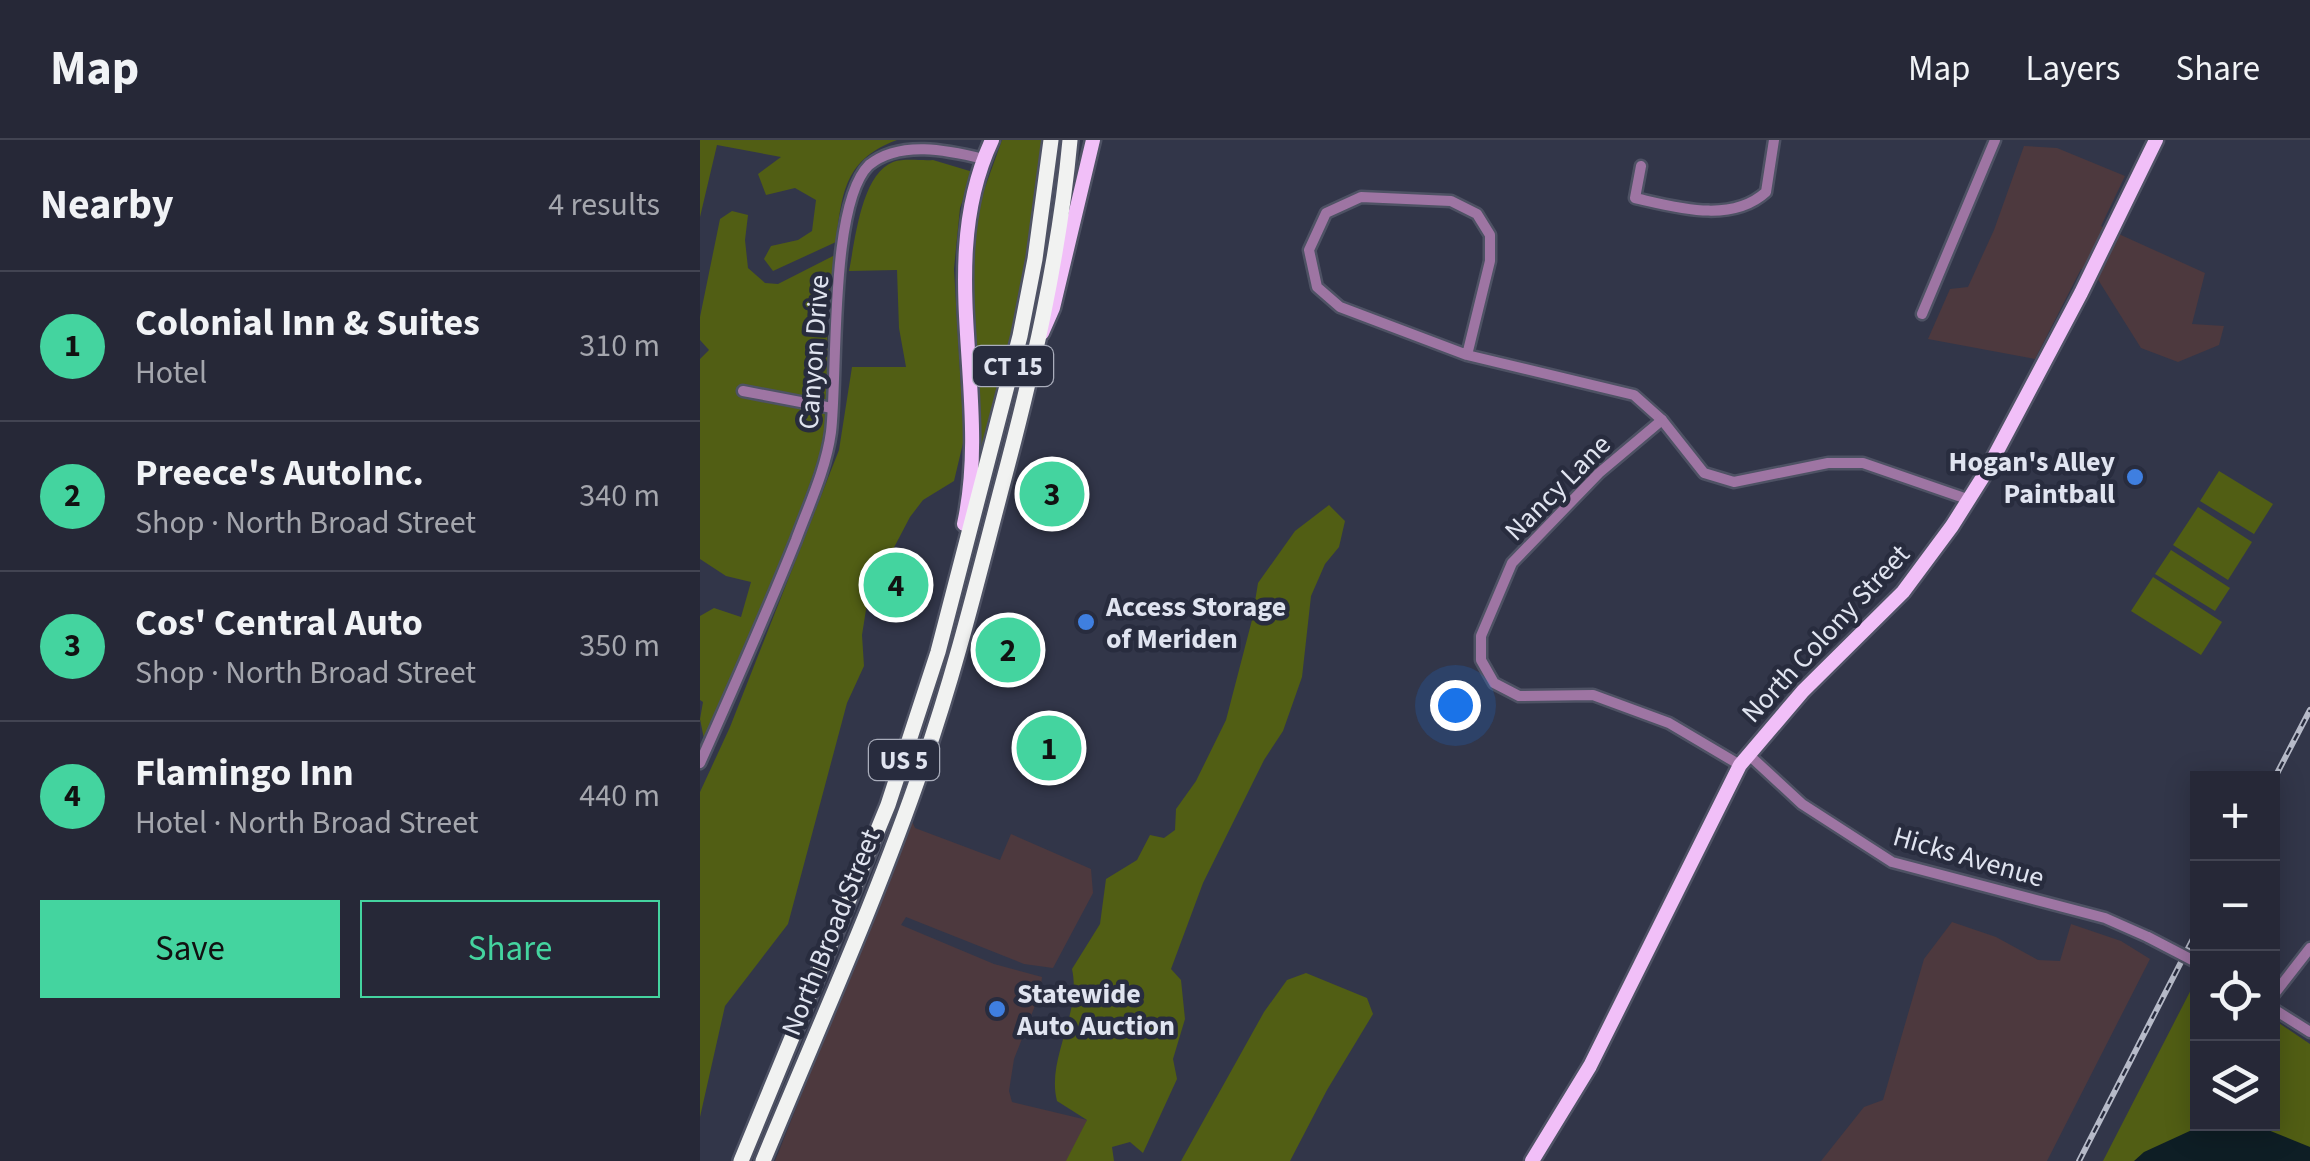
<!DOCTYPE html>
<html lang="en">
<head>
<meta charset="utf-8">
<style>
  :root { --surface:#262837; --page:#2e303f; --text:#f1f3f6; --muted:#a4a6ad; --line:#424452; --accent:#44d49f }
  body { margin:0; font-family:"Source Sans 3",sans-serif; background:var(--page); color:var(--text) }
  .controls { position:absolute; right:30px; bottom:30px; display:grid; overflow:hidden; border-radius:0px; box-shadow:0 5px 25px #0003 }
  .controls button { width:90px; height:90px; display:grid; place-items:center; padding:0; border:0; border-bottom:2px solid var(--line); background:var(--surface); color:var(--text); font:50px sans-serif }
  .you { position:absolute; left:755px; top:565px; width:35px; height:35px; margin:-25px; border:8px solid #fff; border-radius:50%; background:#1a73e8; box-shadow:0 0 0 15px #1a73e833 }
  .badge { display:grid; place-items:center; width:65px; height:65px; border-radius:50%; background:var(--accent); color:#111; font-size:32px; font-weight:700 }
  .pin { position:absolute; translate:-50% -50%; border:5px solid #fff; box-shadow:0 2px 10px #0006 }
  .list { margin:0; padding:0; list-style:none }
  h2 { display:flex; justify-content:space-between; align-items:center; height:130px; margin:0; padding:0 40px; font-size:42px }
  h2 small { font-size:32px; font-weight:400; color:var(--muted) }
  .list li { display:grid; grid-template-columns:65px 1fr auto; gap:30px; align-items:center; box-sizing:border-box; height:150px; padding:0 40px; border-top:2px solid var(--line) }
  .list b { display:block; font-size:38px; white-space:nowrap }
  .list p { margin:0; font-size:32px; white-space:nowrap; color:var(--muted) }
  .list em { font-size:32px; font-style:normal; color:var(--muted) }
  .actions { display:flex; gap:20px; padding:30px 40px }
  .actions a { flex:1; padding:22px 0; border:2px solid var(--accent); border-radius:0px; text-align:center; font-size:35px; color:var(--accent) }
  .actions .main { background:var(--accent); color:#111 }
  .icon { flex:none; width:55px; height:55px; fill:none; stroke:currentColor; stroke-width:2; stroke-linecap:round; stroke-linejoin:round }
  .map { position:relative; flex:none; width:1610px; height:1021px; overflow:hidden }
  header { display:flex; align-items:center; gap:60px; box-sizing:border-box; height:140px; padding:0 50px; background:var(--surface); border-bottom:2px solid var(--line) }
  header strong { font-size:48px }
  nav { display:flex; gap:55px; margin-inline-start:auto; font-size:35px }
  main { display:flex }
  aside { flex:1; background:var(--surface) }
  .map>svg:first-child { display:block }
  .industrial { fill:#4d393e }
  .green { fill:#515e14 }
  .water { fill:#0e1e25 }
  .lines { fill:none; stroke-linecap:round; stroke-linejoin:round }
  .minor-casing { stroke:#4e5264; stroke-width:15 }
  .major-casing { stroke:#4e5264; stroke-width:19 }
  .highway-casing { stroke:#4e5264; stroke-width:20 }
  .minor { stroke:#9e75a3; stroke-width:10 }
  .major { stroke:#f1bff8; stroke-width:14 }
  .highway { stroke:#f1f2f1; stroke-width:15 }
  .rail-casing { stroke:#b6bac8; stroke-width:6 }
  .rail { stroke:#282c3e; stroke-width:2.5; stroke-dasharray:8; stroke-linecap:butt }
  .minor-bridge-casing { stroke:#4e5264; stroke-width:15; stroke-linecap:butt }
  .minor-bridge { stroke:#9e75a3; stroke-width:10 }
  .shop-dot { fill:#3f7fe0; stroke:#282c3e; stroke-width:4 }
  .labels { text-anchor:middle; stroke-width:9; stroke-linejoin:round; paint-order:stroke }
  .shield { fill:#282c3e; stroke:#a9adbb; stroke-width:2.5 }
  .shield-label { font-size:25px; font-weight:bold; fill:#e0e4f0 }
  .street-label { font-size:28px; fill:#e0e4f0; stroke:#282c3e }
  .poi-label { font-size:28px; font-weight:bold; fill:#e0e4f0; stroke:#282c3e; text-anchor:start }
</style>
</head>
<body>
<header>
<strong>Map</strong>
<nav><a>Map</a><a>Layers</a><a>Share</a></nav>
</header>
<main>
<aside>
<h2>Nearby<small>4 results</small></h2>
<ul class="list">
<li><span class="badge">1</span><div><b>Colonial Inn &amp; Suites</b><p>Hotel</p></div><em>310 m</em></li>
<li><span class="badge">2</span><div><b>Preece's AutoInc.</b><p>Shop · North Broad Street</p></div><em>340 m</em></li>
<li><span class="badge">3</span><div><b>Cos' Central Auto</b><p>Shop · North Broad Street</p></div><em>350 m</em></li>
<li><span class="badge">4</span><div><b>Flamingo Inn</b><p>Hotel · North Broad Street</p></div><em>440 m</em></li>
</ul>
<div class="actions"><a class="main">Save</a><a>Share</a></div>
</aside>
<div class="map">
<svg width="1610" height="1021" viewBox="0 0 1610 1021">
  <rect width="100%" height="100%" fill="#323649"/>
  <g class="industrial">
    <path d="M 1324,6 L 1357,8 L 1425,36 L 1401,86 L 1505,133 L 1492,184 L 1524,186 L 1519,205 L 1478,222 L 1441,208 L 1397,138 L 1381,129 L 1335,219 L 1228,199 L 1250,149 L 1268,147 L 1294,90 Z"/>
    <path d="M 211,679 L 215,688 L 300,720 L 311,694 L 391,729 L 393,753 L 353,828 L 324,824 L 206,777 L 201,785 L 294,824 L 342,837 L 340,853 L 314,919 L 309,951 L 312,962 L 387,980 L 368,1021 L 75,1021 Z"/>
    <path d="M 1252,782 L 1296,797 L 1338,820 L 1360,821 L 1371,784 L 1421,801 L 1450,819 L 1347,1021 L 1121,1021 L 1164,967 L 1183,960 L 1224,819 Z"/>
  </g>
  <g class="green">
    <path d="M 0,0 L 197,0 C 145,19 142,52 136,102 L 73,131 L 64,119 L 71,106 L 98,100 L 112,91 L 116,60 L 95,48 L 66,55 L 58,34 L 81,17 L 17,5 L 0,77 Z"/>
    <path d="M 302,0 L 342,0 C 334,107 312,212 283,315 L 277,316 L 272,133 L 275,75 Z"/>
    <path d="M 233,20 L 273,32 L 260,68 L 254,129 L 264,299 L 254,341 L 223,360 L 210,377 L 168,457 L 162,495 L 164,526 L 147,563 L 88,784 L 25,866 L 0,977 L 0,652 L 30,587 L 139,310 L 152,227 L 206,227 L 199,188 L 197,130 L 149,131 C 155,102 161,34 193,22 C 204,18 222,21 233,20 Z"/>
    <path d="M 32,71 L 48,75 L 45,100 L 48,128 L 65,143 L 78,144 L 135,115 L 127,171 L 128,271 L 119,318 L 85,414 L 4,599 L 0,579 L 3,562 L 0,560 L 0,476 L 14,468 L 41,477 L 51,442 L 26,436 L 0,419 L 0,219 L 9,210 L 0,200 L 0,177 L 20,79 Z"/>
    <path d="M 1519,331 L 1573,364 L 1554,394 L 1500,361 Z"/>
    <path d="M 629,365 L 645,381 L 639,407 L 625,424 L 611,456 L 602,537 L 583,591 L 564,620 L 503,743 L 471,829 L 481,840 L 485,879 L 473,919 L 477,939 L 443,1013 L 430,1002 L 412,1007 L 414,1021 L 366,1021 L 387,980 L 357,961 C 346,918 382,874 372,829 L 400,784 L 406,739 L 437,720 L 450,695 L 464,698 L 475,690 L 476,669 L 496,641 L 526,580 L 552,480 L 558,443 L 595,391 Z"/>
    <path d="M 1498,367 L 1552,402 L 1528,440 L 1473,405 Z"/>
    <path d="M 1471,410 L 1530,448 L 1515,471 L 1455,434 Z"/>
    <path d="M 1453,437 L 1522,482 L 1501,515 L 1431,471 Z"/>
    <path d="M 606,833 L 667,858 L 673,874 L 627,950 L 590,1021 L 481,1021 L 564,872 L 587,840 Z"/>
    <path d="M 1497,838 L 1498,984 L 1572,984 L 1573,879 L 1610,904 L 1610,1021 L 1403,1021 Z"/>
  </g>
  <path class="water" d="M 1505,984 L 1553,984 L 1610,1007 L 1610,1021 L 1434,1021 L 1444,1012 Z"/>
  <g class="lines">
    <defs>
      <g id="minor">
        <path d="M 941,26 L 935,58 C 975,67 1031,84 1066,52 L 1074,0"/>
        <path d="M 1222,174 L 1295,0"/>
        <path d="M 767,215 L 790,121 L 790,95 L 777,74 L 751,61 L 661,57 L 626,73 L 609,110 L 617,147 L 640,167 L 767,215 L 934,255 L 962,280 L 1004,333 L 1034,342 L 1128,323 L 1163,323 L 1270,360"/>
        <path d="M 43,251 L 132,268"/>
        <path d="M 962,280 L 899,333 L 812,423 L 781,496 L 781,520 L 794,543 L 819,556 L 893,555 L 969,583 L 1040,625"/>
        <path d="M 1049,615 L 1102,664 L 1192,722 L 1405,778 L 1448,797"/>
        <path d="M 0,623 C 33,549 66,475 96,400 C 109,365 126,329 131,292 C 138,234 129,64 169,25 C 200,0 247,10 284,19"/>
        <path d="M 1572,857 L 1610,808"/>
        <path d="M 1572,868 L 1610,892"/>
      </g>
      <g id="major">
        <path d="M 342,193 L 353,168 L 393,0"/>
        <path d="M 264,384 C 292,256 234,124 292,0"/>
        <path d="M 832,1021 L 890,926 L 1040,625 L 1103,551 L 1203,452 L 1252,386 L 1286,332 L 1381,153 L 1456,0"/>
      </g>
      <g id="highway">
        <path d="M 41,1021 L 188,665 L 238,512 L 320,196 L 335,119 L 351,0"/>
        <path d="M 63,1021 C 117,890 176,761 222,627 C 254,536 277,442 301,350 C 332,234 359,119 370,0"/>
      </g>
    </defs>
    <use href="#minor" class="minor-casing"/>
    <use href="#major" class="major-casing"/>
    <use href="#highway" class="highway-casing"/>
    <use href="#minor" class="minor"/>
    <use href="#major" class="major"/>
    <use href="#highway" class="highway"/>
    <defs>
      <g id="rail">
        <path d="M 1572,643 L 1610,570"/>
        <path d="M 1379,1021 L 1498,789"/>
      </g>
    </defs>
    <use href="#rail" class="rail-casing"/>
    <use href="#rail" class="rail"/>
    <defs>
      <path id="minor-bridge" d="M 1448,797 L 1498,823"/>
    </defs>
    <use href="#minor-bridge" class="minor-bridge-casing"/>
    <use href="#minor-bridge" class="minor-bridge"/>
  </g>
  <g class="shop-dot">
    <circle cx="1435" cy="337" r="10"/>
    <circle cx="386" cy="482" r="10"/>
    <circle cx="297" cy="869" r="10"/>
  </g>
  <g class="labels">
    <g class="shield">
      <rect x="273" y="206" width="80" height="40" rx="8"/>
      <rect x="169" y="600" width="70" height="40" rx="8"/>
    </g>
    <g class="shield-label">
      <text x="313" y="235">CT 15</text>
      <text x="204" y="629">US 5</text>
    </g>
    <g class="street-label">
      <text transform="translate(113 212) rotate(-86)" y="10">Canyon Drive</text>
      <text transform="translate(857 347) rotate(-45)" y="10">Nancy Lane</text>
      <text transform="translate(1125 493) rotate(-47)" y="10">North Colony Street</text>
      <text transform="translate(1269 716) rotate(16)" y="10">Hicks Avenue</text>
      <text transform="translate(130 792) rotate(-68)" y="10">North Broad Street</text>
    </g>
    <g class="poi-label">
      <text x="1415" y="331" text-anchor="end">Hogan's Alley<tspan x="1415" dy="32">Paintball</tspan></text>
      <text x="406" y="476">Access Storage<tspan x="406" dy="32">of Meriden</tspan></text>
      <text x="317" y="863">Statewide<tspan x="317" dy="32">Auto Auction</tspan></text>
    </g>
  </g>
</svg>
<div class="controls">
<button>+</button>
<button>−</button>
<button><svg class="icon" aria-label="locate" viewBox="0 0 24 24"><circle cx="12" cy="12" r="6"/><path d="M12 2v4M12 18v4M2 12h4M18 12h4"/></svg></button>
<button><svg class="icon" aria-label="layers" viewBox="0 0 24 24"><path d="M12 4l9 5-9 5-9-5zM3 14l9 5 9-5"/></svg></button>
</div>
<div class="you"></div>
<div class="pin badge" style="left:349px;top:608px">1</div>
<div class="pin badge" style="left:308px;top:510px">2</div>
<div class="pin badge" style="left:352px;top:354px">3</div>
<div class="pin badge" style="left:196px;top:445px">4</div>
</div>
</main>
</body>
</html>
